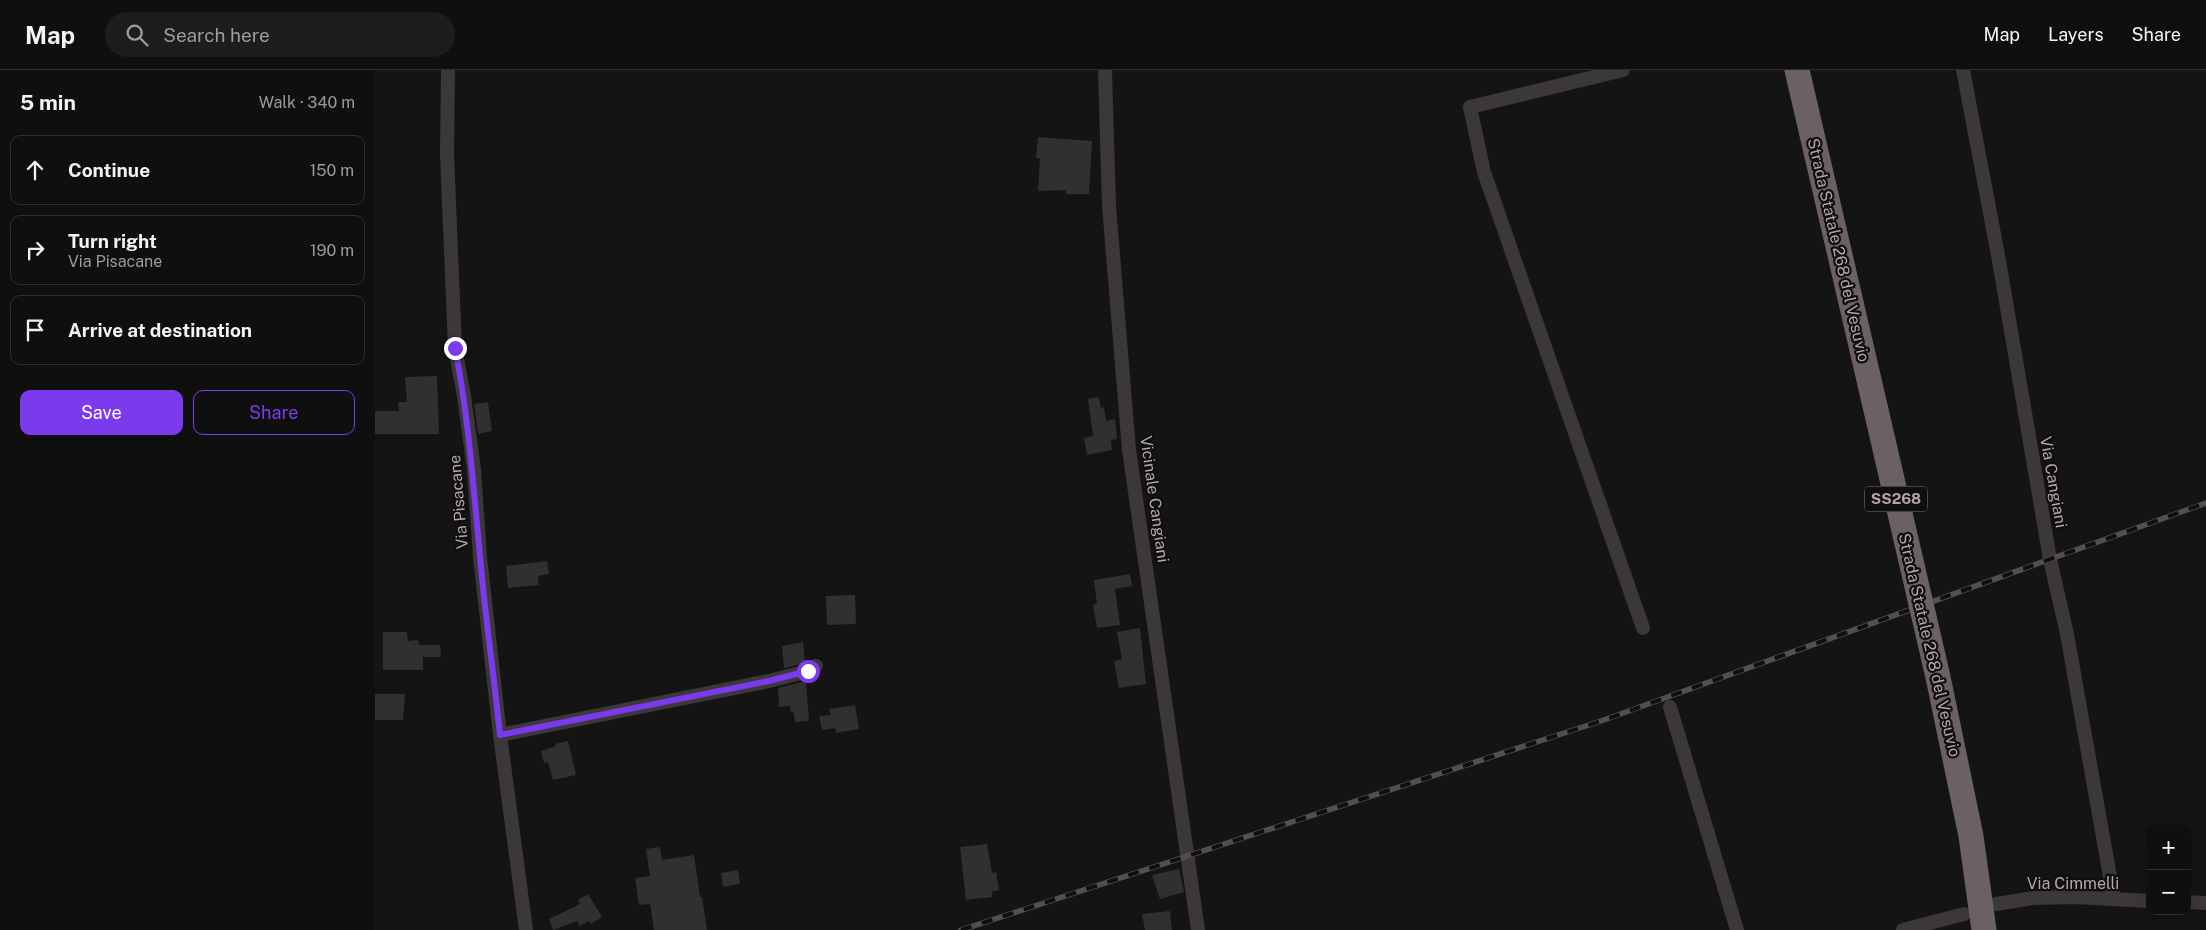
<!DOCTYPE html>
<html lang="en">
<head>
<meta charset="utf-8">
<style>
  :root { --surface:#100f0f; --page:#1e1d1d; --text:#f1f3f6; --muted:#9c9c9e; --line:#302f2f; --accent:#7c3aed }
  body { margin:0; font-family:"Public Sans",sans-serif; background:var(--page); color:var(--text) }
  .controls { position:absolute; right:15px; bottom:15px; display:grid; overflow:hidden; border-radius:10px; box-shadow:0 5px 20px #0002 }
  .controls button { width:45px; height:45px; display:grid; place-items:center; padding:0; border:0; border-bottom:1px solid var(--line); background:var(--surface); color:var(--text); font:25px sans-serif }
  .stop { position:absolute; width:15px; height:15px; margin:-11px; border:4px solid #7c3aed; border-radius:50%; background:#fff }
  .stop.end { background:#7c3aed; border-color:#fff; box-shadow:0 1px 5px #0008 }
  .list { margin:0; padding:0; list-style:none }
  h2 { display:flex; justify-content:space-between; align-items:center; height:65px; margin:0; padding:0 20px; font-size:21px }
  h2 small { font-size:16px; font-weight:400; color:var(--muted) }
  .list li { display:grid; grid-template-columns:32px 1fr auto; gap:15px; align-items:center; box-sizing:border-box; height:70px; margin:0 10px 10px; padding:0 10px; border:1px solid var(--line); border-radius:10px }
  .list b { display:block; font-size:19px; white-space:nowrap }
  .list p { margin:0; font-size:16px; white-space:nowrap; color:var(--muted) }
  .list em { font-size:16px; font-style:normal; color:var(--muted) }
  .actions { display:flex; gap:10px; padding:15px 20px }
  .actions a { flex:1; padding:11px 0; border:1px solid var(--accent); border-radius:10px; text-align:center; font-size:18px; color:var(--accent) }
  .actions .main { background:var(--accent); color:#fff }
  .icon { flex:none; width:28px; height:28px; fill:none; stroke:currentColor; stroke-width:2; stroke-linecap:round; stroke-linejoin:round }
  .map { position:relative; flex:none; width:1831px; height:860px; overflow:hidden }
  header { display:flex; align-items:center; gap:30px; box-sizing:border-box; height:70px; padding:0 25px; background:var(--surface); border-bottom:1px solid var(--line) }
  header strong { font-size:24px }
  nav { display:flex; gap:28px; margin-inline-start:auto; font-size:18px }
  .search { width:350px; height:45px; background:var(--page); display:flex; align-items:center; gap:12px; box-sizing:border-box; padding:0 18px; border-radius:28px; color:var(--muted); font-size:19px }
  main { display:flex }
  aside { flex:1; background:var(--surface) }
  .map>svg:first-child { display:block }
  .building { fill:#312f2f }
  .lines { fill:none; stroke-linecap:round; stroke-linejoin:round }
  .street { stroke:#3c3739; stroke-width:14 }
  .rail-casing { stroke:#554e51; stroke-width:5.5 }
  .rail { stroke:#100f0f; stroke-width:4; stroke-dasharray:11; stroke-linecap:butt }
  .highway-bridge { stroke:#6b6065; stroke-width:25 }
  .route { stroke:#7c3aed; stroke-width:6 }
  .labels { text-anchor:middle; stroke-width:4.5; stroke-linejoin:round; paint-order:stroke }
  .shield { fill:#100f0f; stroke:#84787e; stroke-width:1 }
  .shield-label { font-size:15px; font-weight:bold; fill:#b6a5ad }
  .street-label { font-size:16px; fill:#b6a5ad; stroke:#100f0f }
</style>
</head>
<body>
<header>
<strong>Map</strong>
<div class="search"><svg class="icon" aria-label="search" viewBox="0 0 24 24"><circle cx="10" cy="10" r="6"/><path d="M15 15l6 6"/></svg>Search here</div>
<nav><a>Map</a><a>Layers</a><a>Share</a></nav>
</header>
<main>
<aside>
<h2>5 min<small>Walk · 340 m</small></h2>
<ul class="list">
<li><svg class="icon" aria-label="ahead" viewBox="0 0 24 24"><path d="M12 20V5M6 11l6-6 6 6"/></svg><div><b>Continue</b></div><em>150 m</em></li>
<li><svg class="icon" aria-label="right" viewBox="0 0 24 24"><path d="M7 20v-9h11M14 6l5 5-5 5"/></svg><div><b>Turn right</b><p>Via Pisacane</p></div><em>190 m</em></li>
<li><svg class="icon" aria-label="arrive" viewBox="0 0 24 24"><path d="M6 21V4h12l-3 4 3 4H6"/></svg><div><b>Arrive at destination</b></div></li>
</ul>
<div class="actions"><a class="main">Save</a><a>Share</a></div>
</aside>
<div class="map">
<svg width="1831" height="860" viewBox="0 0 1831 860">
  <rect width="100%" height="100%" fill="#151414"/>
  <g class="building">
    <path d="M 663,67 L 717,71 L 714,124 L 691,124 L 691,120 L 663,121 L 665,88 L 661,88 Z"/>
    <path d="M 62,306 L 64,364 L 0,364 L 0,341 L 24,341 L 23,332 L 32,332 L 30,307 Z"/>
    <path d="M 724,327 L 726,338 L 729,337 L 731,351 L 740,349 L 742,369 L 736,370 L 737,380 L 712,385 L 709,368 L 718,366 L 713,329 Z"/>
    <path d="M 113,332 L 117,361 L 103,364 L 99,334 Z"/>
    <path d="M 172,491 L 174,504 L 163,506 L 164,515 L 133,518 L 131,496 Z"/>
    <path d="M 755,504 L 757,516 L 740,519 L 745,555 L 722,558 L 718,535 L 722,534 L 719,510 Z"/>
    <path d="M 480,525 L 481,554 L 452,555 L 451,526 Z"/>
    <path d="M 765,558 L 771,614 L 744,618 L 739,591 L 747,589 L 742,562 Z"/>
    <path d="M 8,562 L 32,562 L 33,571 L 43,570 L 44,575 L 65,575 L 66,587 L 48,587 L 48,600 L 8,600 Z"/>
    <path d="M 428,572 L 430,593 L 409,598 L 407,576 Z"/>
    <path d="M 431,611 L 434,651 L 420,652 L 419,643 L 416,642 L 415,636 L 404,637 L 403,618 Z"/>
    <path d="M 0,624 L 30,624 L 28,650 L 0,650 Z"/>
    <path d="M 480,635 L 484,659 L 461,663 L 460,658 L 447,660 L 444,646 L 456,645 L 454,639 Z"/>
    <path d="M 193,671 L 201,705 L 178,710 L 173,692 L 169,693 L 166,681 L 181,676 L 180,674 Z"/>
    <path d="M 612,774 L 617,803 L 621,802 L 624,820 L 617,821 L 617,827 L 591,830 L 585,777 Z"/>
    <path d="M 285,777 L 287,790 L 319,785 L 325,827 L 327,827 L 332,860 L 279,860 L 275,834 L 264,835 L 260,808 L 275,806 L 271,779 Z"/>
    <path d="M 804,799 L 809,822 L 785,829 L 777,805 Z"/>
    <path d="M 363,800 L 365,814 L 348,817 L 346,803 Z"/>
    <path d="M 213,824 L 227,847 L 216,854 L 214,851 L 205,856 L 202,851 L 178,860 L 174,849 L 205,834 L 203,830 Z"/>
    <path d="M 795,841 L 797,860 L 770,860 L 767,844 Z"/>
  </g>
  <g class="lines">
    <g class="street">
      <path d="M 73,0 L 72,84 L 80,278 L 89,326 L 99,400 L 105,487 L 125,665 L 151,860"/>
      <path d="M 730,0 L 734,136 L 754,380 L 823,860"/>
      <path d="M 1248,0 L 1095,37 L 1109,102 L 1268,558"/>
      <path d="M 1588,0 L 1623,185 L 1675,489 L 1692,564 L 1739,829"/>
      <path d="M 1295,637 L 1362,860"/>
      <path d="M 125,665 L 394,611 L 433,601 L 441,596"/>
      <path d="M 1812,832 L 1831,833"/>
      <path d="M 1621,834 L 1659,828 L 1699,827 L 1775,831"/>
      <path d="M 1528,860 L 1589,844"/>
    </g>
    <defs>
      <path id="rail" d="M 586,860 L 1226,651 L 1831,433"/>
    </defs>
    <use href="#rail" class="rail-casing"/>
    <use href="#rail" class="rail"/>
    <path class="highway-bridge" d="M 1422,0 L 1563,607 L 1596,766 L 1609,860"/>
  </g>
  <g class="lines">
    <path class="route" d="M 80,278 C 94,349 98,415 105,486 C 110,546 119,605 125,665 L 394,611 L 433,601"/>
  </g>
  <g class="labels">
    <rect class="shield" x="1490" y="416.5" width="62" height="25" rx="4"/>
    <g class="shield-label">
      <text x="1521" y="434">SS268</text>
    </g>
    <g class="street-label">
      <text transform="translate(1464 180) rotate(77)" y="6">Strada Statale 268 del Vesuvio</text>
      <text transform="translate(1679 412) rotate(80)" y="6">Via Cangiani</text>
      <text transform="translate(780 429) rotate(82)" y="6">Vicinale Cangiani</text>
      <text transform="translate(83 432) rotate(-95)" y="6">Via Pisacane</text>
      <text transform="translate(1555 575) rotate(77)" y="6">Strada Statale 268 del Vesuvio</text>
      <text x="1698" y="819">Via Cimmelli</text>
    </g>
  </g>
</svg>
<div class="controls">
<button>+</button>
<button>−</button>
</div>
<div class="stop" style="left:433px;top:601px"></div>
<div class="stop end" style="left:80px;top:278px"></div>
</div>
</main>
</body>
</html>
